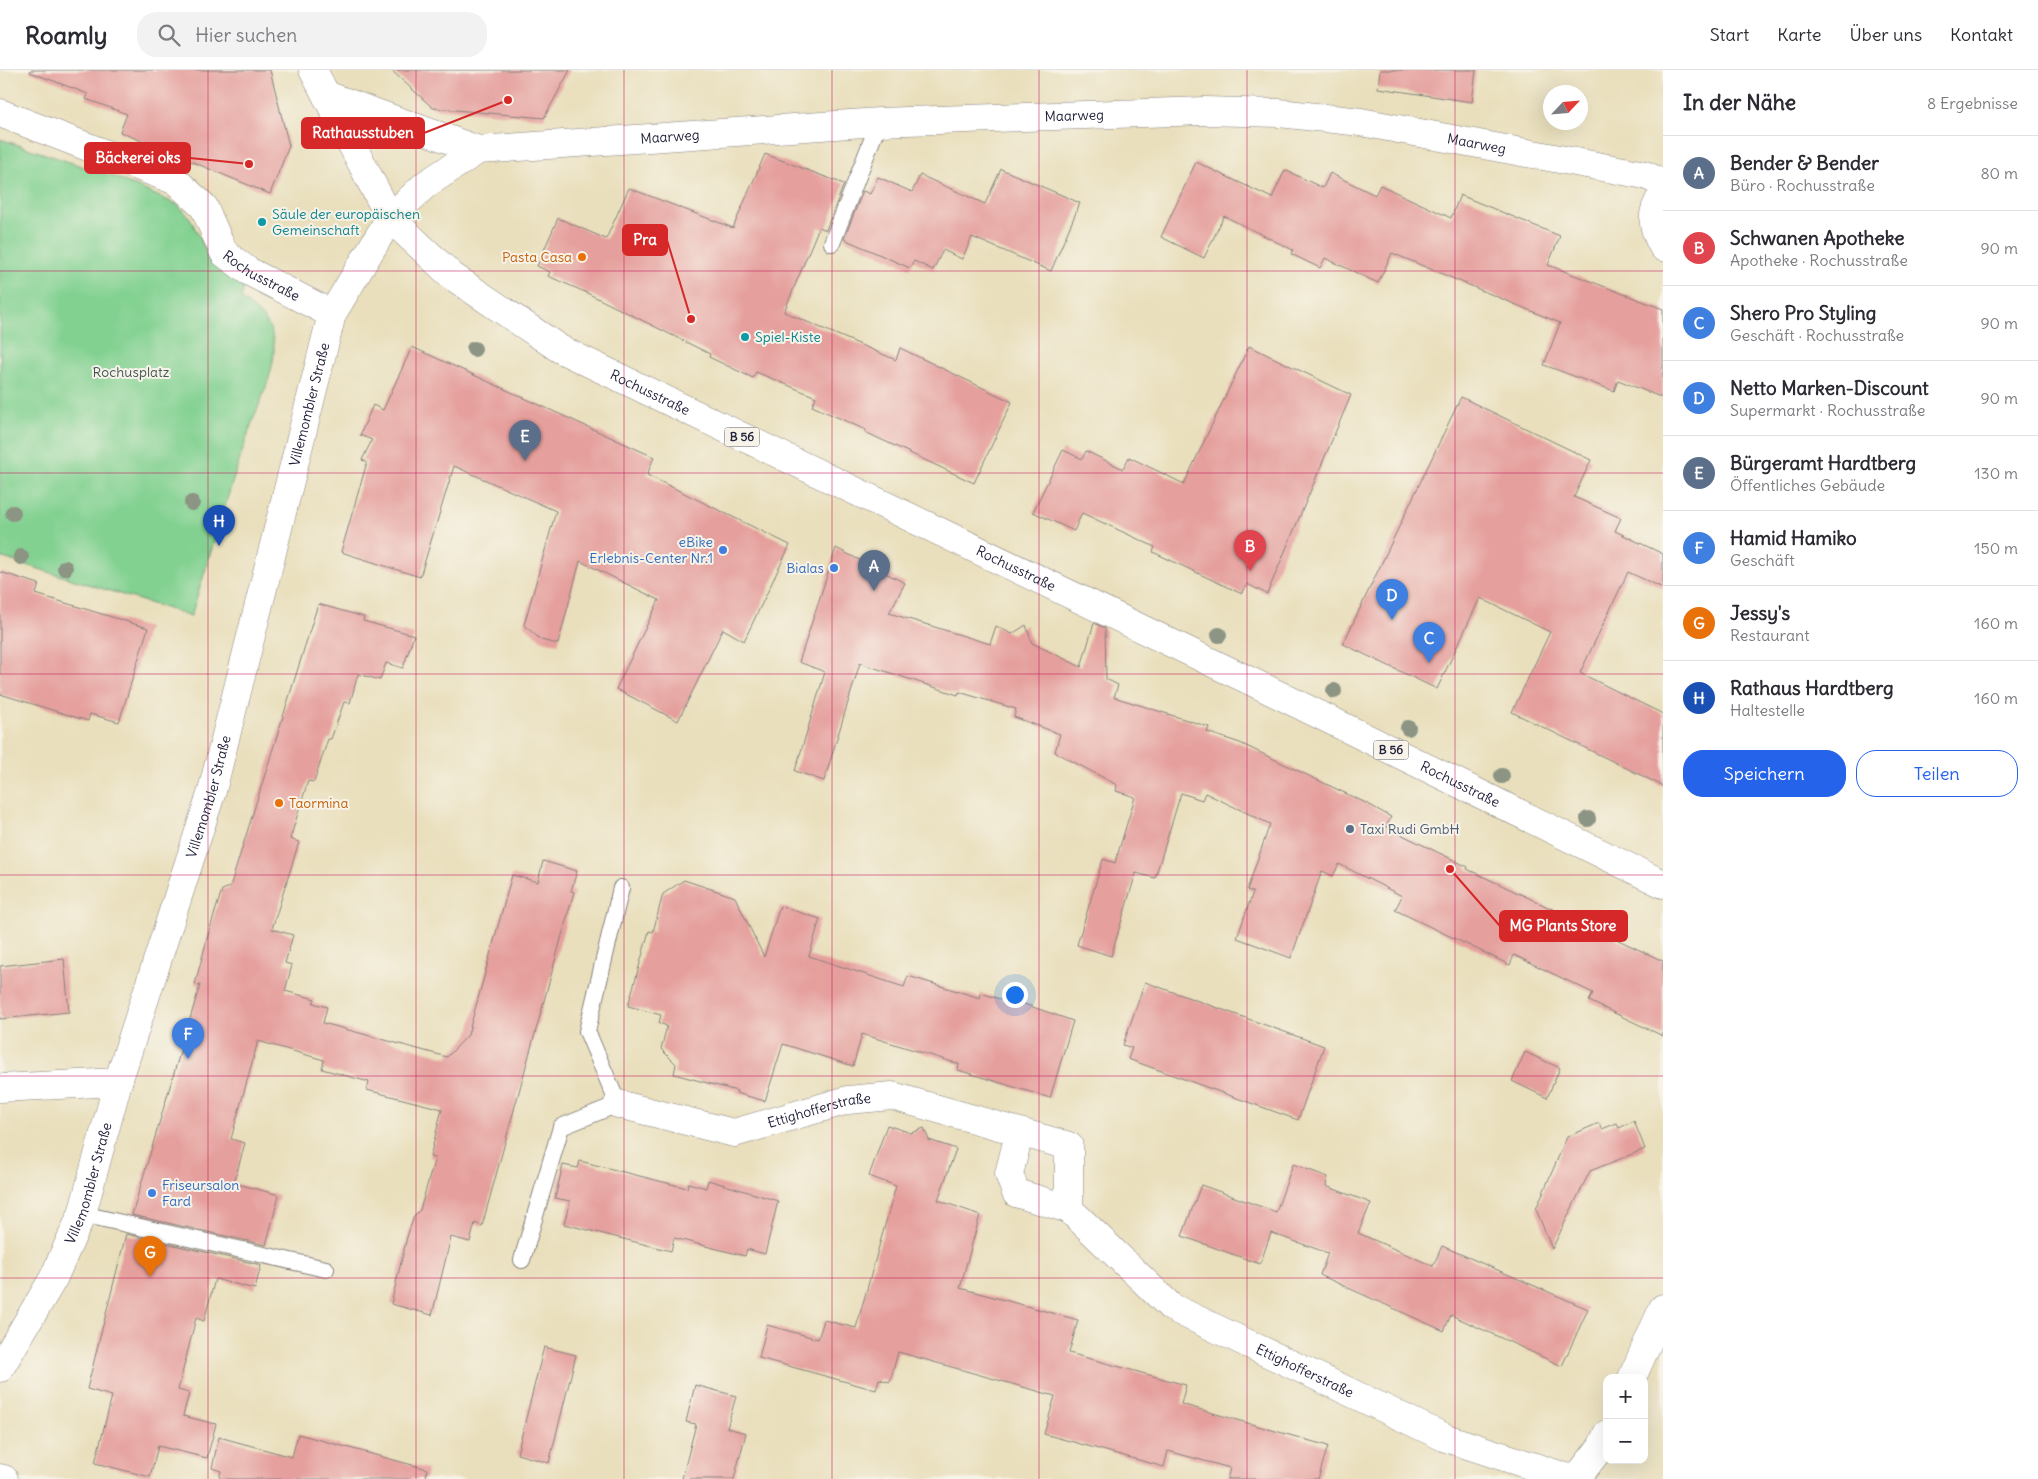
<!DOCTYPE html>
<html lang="de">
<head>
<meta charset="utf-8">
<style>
  :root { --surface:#fff; --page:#f2f2f3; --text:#2b2b33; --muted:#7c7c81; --line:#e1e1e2; --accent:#2563eb }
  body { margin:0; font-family:Delius,sans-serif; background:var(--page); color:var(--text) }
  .controls { position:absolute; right:15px; bottom:15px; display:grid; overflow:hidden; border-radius:10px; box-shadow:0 5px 20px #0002 }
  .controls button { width:45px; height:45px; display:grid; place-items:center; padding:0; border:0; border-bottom:1px solid var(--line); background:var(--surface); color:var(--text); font:25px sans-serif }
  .compass { position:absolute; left:1543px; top:15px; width:45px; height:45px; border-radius:50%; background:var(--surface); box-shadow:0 5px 20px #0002; rotate:64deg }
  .you { position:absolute; left:1014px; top:924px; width:18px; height:18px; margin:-12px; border:4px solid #fff; border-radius:50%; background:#1a73e8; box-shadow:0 0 0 8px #1a73e833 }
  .badge { display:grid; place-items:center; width:32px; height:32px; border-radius:50%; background:var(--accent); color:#fff; font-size:16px; font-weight:700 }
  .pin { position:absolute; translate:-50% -41px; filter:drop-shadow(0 1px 2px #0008) }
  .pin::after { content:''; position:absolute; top:26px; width:18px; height:15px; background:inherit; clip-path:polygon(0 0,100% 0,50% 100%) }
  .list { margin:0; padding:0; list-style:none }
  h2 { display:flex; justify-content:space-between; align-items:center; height:65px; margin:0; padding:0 20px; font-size:21px }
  h2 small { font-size:16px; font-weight:400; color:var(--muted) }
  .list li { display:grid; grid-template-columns:32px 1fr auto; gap:15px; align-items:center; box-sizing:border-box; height:75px; padding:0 20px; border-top:1px solid var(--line) }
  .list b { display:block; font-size:19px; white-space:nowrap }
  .list p { margin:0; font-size:16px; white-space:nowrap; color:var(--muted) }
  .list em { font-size:16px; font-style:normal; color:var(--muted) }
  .actions { display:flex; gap:10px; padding:15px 20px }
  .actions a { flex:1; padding:11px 0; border:1px solid var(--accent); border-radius:20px; text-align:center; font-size:18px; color:var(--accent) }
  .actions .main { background:var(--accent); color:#fff }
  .icon { flex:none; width:28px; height:28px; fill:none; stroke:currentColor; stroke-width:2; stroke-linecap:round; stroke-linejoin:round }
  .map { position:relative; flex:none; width:1663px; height:1409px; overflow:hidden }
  header { display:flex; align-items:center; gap:30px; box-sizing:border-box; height:70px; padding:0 25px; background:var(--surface); border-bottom:1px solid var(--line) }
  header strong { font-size:24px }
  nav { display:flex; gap:28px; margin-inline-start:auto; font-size:18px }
  .search { width:350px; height:45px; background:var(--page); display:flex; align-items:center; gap:12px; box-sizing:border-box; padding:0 18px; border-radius:20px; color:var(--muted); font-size:19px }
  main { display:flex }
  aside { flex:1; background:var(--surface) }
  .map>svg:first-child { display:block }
  .green { fill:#82d191; stroke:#527a66 }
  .building { fill:#e59f9c }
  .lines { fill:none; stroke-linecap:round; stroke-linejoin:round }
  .service-casing { stroke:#86807c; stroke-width:18 }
  .minor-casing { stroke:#86807c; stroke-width:29 }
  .tertiary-casing { stroke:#86807c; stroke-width:29 }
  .primary-casing { stroke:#86807c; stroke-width:29 }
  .service { stroke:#fff; stroke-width:16 }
  .minor { stroke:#fff; stroke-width:28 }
  .tertiary { stroke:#fff; stroke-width:28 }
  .primary { stroke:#fff; stroke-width:28 }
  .tree { fill:#8c9483 }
  .grid { fill:none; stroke:#c2185b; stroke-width:1; stroke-opacity:0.55 }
  .culture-dot { fill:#0f9aa8; stroke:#f7f3e8; stroke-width:2 }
  .food-dot { fill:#e8710a; stroke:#f7f3e8; stroke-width:2 }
  .shop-dot { fill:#3f7fe0; stroke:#f7f3e8; stroke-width:2 }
  .service-dot { fill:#5c6f8a; stroke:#f7f3e8; stroke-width:2 }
  .labels { text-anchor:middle; stroke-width:4; stroke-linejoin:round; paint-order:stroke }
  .shield { fill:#f7f3e8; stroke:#62616f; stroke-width:1 }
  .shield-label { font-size:12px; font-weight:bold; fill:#22223b }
  .street-label { font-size:14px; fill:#22223b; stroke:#f7f3e8 }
  .culture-label { font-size:14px; fill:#0d838f; stroke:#f7f3e8; text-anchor:start }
  .food-label { font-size:14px; fill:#c56008; stroke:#f7f3e8; text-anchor:end }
  .park-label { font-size:14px; fill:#3f5755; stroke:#f7f3e8 }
  .shop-label { font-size:14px; fill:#366cbe; stroke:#f7f3e8; text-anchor:end }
  .service-label { font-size:14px; fill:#4e5e75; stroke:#f7f3e8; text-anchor:start }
  .leader { fill:none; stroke:#d62828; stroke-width:2 }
  .callout-dot { fill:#d62828; stroke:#f7f3e8; stroke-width:2 }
  .callout { fill:#d62828; stroke:#d62828; stroke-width:2 }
  .callout-label { font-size:15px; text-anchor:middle; font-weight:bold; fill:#fff }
</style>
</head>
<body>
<header>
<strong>Roamly</strong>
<div class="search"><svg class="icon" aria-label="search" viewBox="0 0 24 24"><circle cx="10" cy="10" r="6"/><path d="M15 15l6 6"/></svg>Hier suchen</div>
<nav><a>Start</a><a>Karte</a><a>Über uns</a><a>Kontakt</a></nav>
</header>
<main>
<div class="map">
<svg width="1663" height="1409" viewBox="0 0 1663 1409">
  <rect width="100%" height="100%" fill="#f7f3e8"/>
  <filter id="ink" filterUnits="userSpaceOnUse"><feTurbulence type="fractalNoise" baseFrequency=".02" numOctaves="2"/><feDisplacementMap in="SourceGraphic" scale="10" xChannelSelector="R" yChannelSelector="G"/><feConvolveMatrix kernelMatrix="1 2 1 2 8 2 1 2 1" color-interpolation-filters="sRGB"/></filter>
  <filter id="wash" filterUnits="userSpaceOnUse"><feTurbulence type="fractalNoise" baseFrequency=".0096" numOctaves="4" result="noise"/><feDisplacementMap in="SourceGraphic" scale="20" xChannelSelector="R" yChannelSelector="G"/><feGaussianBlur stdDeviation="1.12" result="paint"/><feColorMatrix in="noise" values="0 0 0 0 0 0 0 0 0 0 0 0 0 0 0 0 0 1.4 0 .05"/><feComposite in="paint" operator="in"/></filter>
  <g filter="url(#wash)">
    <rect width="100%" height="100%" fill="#e9dfbc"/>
    <path class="green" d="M 0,69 L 115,107 L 178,135 L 190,148 L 207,183 L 219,199 L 244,215 L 241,229 C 259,242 273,253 274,277 C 275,305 255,341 247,367 C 227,427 210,486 191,546 L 0,487 Z"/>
    <g id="blocks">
      <g class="building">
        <path d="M 31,0 L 270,0 L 289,76 L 270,124 L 120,62 L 127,44 L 86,29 L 88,24 L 30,2 Z"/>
        <path d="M 391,0 L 570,0 L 544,48 L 433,38 Z"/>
        <path d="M 1380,0 L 1476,0 L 1472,32 L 1378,18 Z"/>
        <path d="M 765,84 L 844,114 L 826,160 L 819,157 L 784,242 L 896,290 L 900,278 L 1012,332 L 974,413 L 865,362 L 866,360 L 812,336 L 816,327 L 756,302 L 753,308 L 736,300 L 709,287 L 710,284 L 585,222 L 548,206 L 550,202 L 537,196 L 558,148 L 606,169 L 629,118 L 733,158 Z"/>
        <path d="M 1196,92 L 1272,128 L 1285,100 L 1323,118 L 1330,103 L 1375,125 L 1380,115 L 1451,148 L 1460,125 L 1560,166 L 1548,195 L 1663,239 L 1663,328 L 1618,310 L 1614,321 L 1544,295 L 1560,253 L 1392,183 L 1378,213 L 1325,188 L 1320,198 L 1291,184 L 1293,180 L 1224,146 L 1204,188 L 1161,167 Z"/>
        <path d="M 1001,99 L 1080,133 L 1051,201 L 972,167 L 962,189 L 943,180 L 933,200 L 914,191 L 910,198 L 844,169 L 863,121 L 870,124 L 878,107 L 912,122 L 920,105 L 985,134 Z"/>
        <path d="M 1249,276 L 1351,325 L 1267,524 L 1247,514 L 1242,524 L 1153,482 L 1155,477 L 1082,443 L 1074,461 L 1033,442 L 1063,380 L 1082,389 L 1086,381 L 1123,399 L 1129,387 L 1184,414 Z"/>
        <path d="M 412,277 L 654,387 L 647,405 L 790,475 L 744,571 L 723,559 L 678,651 L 616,619 L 659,530 L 580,491 L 558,574 L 541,570 L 524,555 L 556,441 L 454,396 L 420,507 L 341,482 L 367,392 L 362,390 L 372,370 L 360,365 L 373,335 L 383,340 Z"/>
        <path d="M 1461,327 L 1591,390 L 1574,427 L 1621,448 L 1615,461 L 1663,484 L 1663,518 L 1628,502 L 1580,603 L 1663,644 L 1663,716 L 1512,642 L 1550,562 L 1480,528 L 1437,619 L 1343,574 Z"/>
        <path d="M 836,478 L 905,513 L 889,543 L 990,574 L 996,556 L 1012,564 L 1026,555 L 1032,573 L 1081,597 L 1094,553 L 1105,558 L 1106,609 L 1118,615 L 1114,627 L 1209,657 L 1207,662 L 1240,673 L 1368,734 L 1391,747 L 1386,757 L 1468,797 L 1467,799 L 1663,891 L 1663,966 L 1589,931 L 1593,923 L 1514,885 L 1510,895 L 1395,840 L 1402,826 L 1339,794 L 1333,806 L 1322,801 L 1291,888 L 1237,868 L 1253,822 L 1247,820 L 1270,754 L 1205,723 L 1202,730 L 1181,723 L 1155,808 L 1136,803 L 1111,886 L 1077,875 L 1103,789 L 1115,793 L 1135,727 L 1116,721 L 1117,715 L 1055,682 L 1060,664 L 1014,647 L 1016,639 L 959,622 L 958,625 L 860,593 L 824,711 L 795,701 L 825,602 L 799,592 Z"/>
        <path d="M 0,502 L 39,514 L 36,524 L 148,558 L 119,652 L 90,644 L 88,651 L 0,624 Z"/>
        <path d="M 318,534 L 364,547 L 363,551 L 414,565 L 403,598 L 386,593 L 380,610 L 358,604 L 350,633 L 344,632 L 331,669 L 328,669 L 314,712 L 308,711 L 290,769 L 299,772 L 272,859 L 293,865 L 285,893 L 292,895 L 285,921 L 315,929 L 313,933 L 327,937 L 323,953 L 447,987 L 468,965 L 512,805 L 538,812 L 543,791 L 577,801 L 571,821 L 574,822 L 482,1156 L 475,1153 L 470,1172 L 451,1167 L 432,1245 L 391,1234 L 407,1167 L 414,1146 L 420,1140 L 435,1088 L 430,1087 L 442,1039 L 367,1020 L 369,1012 L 322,999 L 324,990 L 258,971 L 231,1069 L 245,1073 L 234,1113 L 279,1125 L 266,1175 L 132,1145 L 200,915 L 195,914 L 210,858 L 222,820 L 230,817 Z"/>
        <path d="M 684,810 L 735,827 L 764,887 L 780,836 L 820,849 L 809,886 L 904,917 L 908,906 L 980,928 L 981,923 L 1006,931 L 1007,928 L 1073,951 L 1050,1028 L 958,1000 L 959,994 L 862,964 L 853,996 L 783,974 L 765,1031 L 736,1023 L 737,1021 L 674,1004 L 676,994 L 661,979 L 667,956 L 659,953 L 661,945 L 628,936 L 649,861 L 653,862 L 663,824 Z"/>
        <path d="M 64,889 L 69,942 L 0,949 L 0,896 Z"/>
        <path d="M 1145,912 L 1324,976 L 1298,1050 L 1128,989 L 1132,978 L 1123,975 Z"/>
        <path d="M 1525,982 L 1560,998 L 1547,1028 L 1512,1011 Z"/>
        <path d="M 1634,1051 L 1645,1079 L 1590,1101 L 1552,1179 L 1536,1139 L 1567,1067 L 1599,1053 L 1602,1059 L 1617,1053 L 1619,1058 Z"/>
        <path d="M 887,1055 L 911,1063 L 924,1058 L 929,1070 L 956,1079 L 938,1130 L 980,1145 L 960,1218 L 1078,1250 L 1069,1283 L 1186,1315 L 1181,1334 L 1328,1376 L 1318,1409 L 1227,1409 L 1230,1398 L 1168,1381 L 1164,1397 L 1044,1364 L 1055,1326 L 898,1282 L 890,1312 L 879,1309 L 876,1320 L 759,1288 L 767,1255 L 818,1269 L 824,1250 L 856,1258 L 896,1116 L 869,1106 Z"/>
        <path d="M 580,1091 L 687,1118 L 688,1113 L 706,1118 L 708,1110 L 778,1131 L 765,1184 L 747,1179 L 745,1186 L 674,1168 L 671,1181 L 564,1154 L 570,1131 L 555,1128 L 563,1095 L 578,1098 Z"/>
        <path d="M 1293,1094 L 1328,1107 L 1326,1116 L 1371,1133 L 1358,1163 L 1433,1196 L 1442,1176 L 1588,1239 L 1562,1296 L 1451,1245 L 1444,1261 L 1355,1221 L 1320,1205 L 1328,1183 L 1271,1163 L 1260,1194 L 1182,1166 L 1201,1115 L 1276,1142 Z"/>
        <path d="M 126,1164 L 261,1195 L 255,1219 L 215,1209 L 204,1251 L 196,1248 L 178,1320 L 189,1323 L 183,1346 L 216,1354 L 207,1388 L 158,1376 L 150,1407 L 95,1393 L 112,1326 L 87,1319 Z"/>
        <path d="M 544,1277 L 576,1285 L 549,1393 L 517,1384 Z"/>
        <path d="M 695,1315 L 736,1326 L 727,1358 L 746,1363 L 734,1409 L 682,1409 L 696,1354 L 686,1352 Z"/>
        <path d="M 298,1364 L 427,1399 L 426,1409 L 219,1409 L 221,1401 L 212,1398 L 219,1367 L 292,1387 Z"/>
      </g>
    </g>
  </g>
  <g filter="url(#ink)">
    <use href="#blocks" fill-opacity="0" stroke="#86807c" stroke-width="1"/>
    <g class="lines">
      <defs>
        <g id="service">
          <path d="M 832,173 L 879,52"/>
          <path d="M 82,1144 L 326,1199"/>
          <path d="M 522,1190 L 561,1057 L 618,1034 L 587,961 L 621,818"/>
        </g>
        <g id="minor">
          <path id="s1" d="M 326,25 L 478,80 L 879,52 L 1205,41 L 1279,43 L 1361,52 L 1645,105 L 1663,113"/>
          <path id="s2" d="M 0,43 L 176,111 L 204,137 L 224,183 L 248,201 L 332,244"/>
          <path d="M 1663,124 C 1649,144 1652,157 1663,177"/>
          <path d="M 390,148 L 425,115 L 478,80"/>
          <path d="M 0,1018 L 118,1012"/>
          <path id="s3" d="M 618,1034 L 734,1063 L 848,1030 L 892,1026 L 1069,1076 L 1069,1139 L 1171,1237 L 1446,1368 L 1572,1409"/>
          <path d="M 1019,1064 L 1009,1104 L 1016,1123 L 1069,1139"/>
          <path d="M 1632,1308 L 1663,1238"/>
          <path d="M 0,1408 L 4,1409"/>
          <path d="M 1576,1409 L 1601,1377 L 1607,1364"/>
        </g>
        <g id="tertiary">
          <path id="s4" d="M 0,1298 L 53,1209 L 82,1144 L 118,1012 L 212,721 L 332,244 L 390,148"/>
        </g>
        <g id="primary">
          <path id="s5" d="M 313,0 L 390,148 L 452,206 L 560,279 L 1271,621 L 1663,814"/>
        </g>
      </defs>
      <use href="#service" class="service-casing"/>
      <use href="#minor" class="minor-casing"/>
      <use href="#tertiary" class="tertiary-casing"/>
      <use href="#primary" class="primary-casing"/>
      <use href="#service" class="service"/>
      <use href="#minor" class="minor"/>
      <use href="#tertiary" class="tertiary"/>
      <use href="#primary" class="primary"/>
    </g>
    <g class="tree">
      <circle cx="474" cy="279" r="8"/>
      <circle cx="192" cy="433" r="8"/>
      <circle cx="13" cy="443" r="8"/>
      <circle cx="21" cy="487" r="8"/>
      <circle cx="65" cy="498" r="8"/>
      <circle cx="1219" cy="565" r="8"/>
      <circle cx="1334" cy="621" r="8"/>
      <circle cx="1408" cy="658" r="8"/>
      <circle cx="1502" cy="706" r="8"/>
      <circle cx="1588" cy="749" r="8"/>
    </g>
  </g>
  <path class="grid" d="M 208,0 L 208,1409M 416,0 L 416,1409M 624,0 L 624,1409M 832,0 L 832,1409M 1039,0 L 1039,1409M 1247,0 L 1247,1409M 1455,0 L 1455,1409M 0,201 L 1663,201M 0,403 L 1663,403M 0,604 L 1663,604M 0,805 L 1663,805M 0,1006 L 1663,1006M 0,1208 L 1663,1208"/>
  <g class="culture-dot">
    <circle cx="262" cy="152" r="5"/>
    <circle cx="745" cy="267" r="5"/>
  </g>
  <g class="food-dot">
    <circle cx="582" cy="187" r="5"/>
    <circle cx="279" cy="733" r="5"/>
  </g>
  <g class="shop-dot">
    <circle cx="723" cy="480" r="5"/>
    <circle cx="834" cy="498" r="5"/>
    <circle cx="152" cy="1123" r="5"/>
  </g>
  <circle class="service-dot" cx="1350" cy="759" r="5"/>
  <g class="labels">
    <g class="shield">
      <rect x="724.5" y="357.5" width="35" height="19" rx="4"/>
      <rect x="1373.5" y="670.5" width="35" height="19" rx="4"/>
    </g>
    <g class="shield-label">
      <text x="742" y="371">B 56</text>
      <text x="1391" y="684">B 56</text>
    </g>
    <g class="street-label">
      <text dy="5" stroke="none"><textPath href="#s1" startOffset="759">Maarweg</textPath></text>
      <text dy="5" stroke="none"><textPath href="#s1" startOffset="354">Maarweg</textPath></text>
      <text dy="5" stroke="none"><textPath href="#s1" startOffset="1164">Maarweg</textPath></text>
      <text dy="5" stroke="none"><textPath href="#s2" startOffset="321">Rochusstraße</textPath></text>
      <text dy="5" stroke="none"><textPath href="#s5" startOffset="482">Rochusstraße</textPath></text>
      <text dy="5" stroke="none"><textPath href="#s4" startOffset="1016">Villemombler Straße</textPath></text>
      <text dy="5" stroke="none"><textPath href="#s5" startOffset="888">Rochusstraße</textPath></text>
      <text dy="5" stroke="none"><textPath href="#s5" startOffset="1382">Rochusstraße</textPath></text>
      <text dy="5" stroke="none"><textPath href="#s4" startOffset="611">Villemombler Straße</textPath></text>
      <text dy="5" stroke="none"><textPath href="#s3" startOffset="208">Ettighofferstraße</textPath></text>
      <text dy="5" stroke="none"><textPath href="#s4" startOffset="206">Villemombler Straße</textPath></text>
      <text dy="5" stroke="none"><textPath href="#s3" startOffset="819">Ettighofferstraße</textPath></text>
    </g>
    <g class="culture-label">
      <text x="272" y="149">Säule der europäischen<tspan x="272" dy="16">Gemeinschaft</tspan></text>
      <text x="755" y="272">Spiel-Kiste</text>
    </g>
    <g class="food-label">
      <text x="572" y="192">Pasta Casa</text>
      <text x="289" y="738" text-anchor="start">Taormina</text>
    </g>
    <g class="park-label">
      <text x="131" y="307">Rochusplatz</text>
    </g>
    <g class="shop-label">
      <text x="713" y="477">eBike<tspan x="713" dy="16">Erlebnis-Center Nr.1</tspan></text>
      <text x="824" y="503">Bialas</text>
      <text x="162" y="1120" text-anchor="start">Friseursalon<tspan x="162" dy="16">Fard</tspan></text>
    </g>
    <g class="service-label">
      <text x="1360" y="764">Taxi Rudi GmbH</text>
    </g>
  </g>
  <path class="leader" d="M508 30L424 63M249 94L190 88M691 249L667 170M1450 799L1500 856"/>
  <g class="callout-dot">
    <circle cx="508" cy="30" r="5"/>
    <circle cx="249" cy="94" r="5"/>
    <circle cx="691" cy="249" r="5"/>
    <circle cx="1450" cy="799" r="5"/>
  </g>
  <g class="callout">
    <rect x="302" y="48" width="122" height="30" rx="5"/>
    <rect x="85" y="73" width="105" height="30" rx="5"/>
    <rect x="623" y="155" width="44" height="30" rx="5"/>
    <rect x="1500" y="841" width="127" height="30" rx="5"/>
  </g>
  <g class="callout-label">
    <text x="363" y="68">Rathausstuben</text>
    <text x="138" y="93">Bäckerei oks</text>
    <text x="645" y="175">Pra</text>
    <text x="1563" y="861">MG Plants Store</text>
  </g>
</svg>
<div class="controls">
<button>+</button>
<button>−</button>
</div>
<svg class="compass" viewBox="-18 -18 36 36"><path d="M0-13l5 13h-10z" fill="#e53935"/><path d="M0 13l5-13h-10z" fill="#7c7c81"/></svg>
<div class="you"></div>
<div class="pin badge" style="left:874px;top:521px;background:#5c6f8a">A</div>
<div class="pin badge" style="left:1250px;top:501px;background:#e0444e">B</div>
<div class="pin badge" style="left:1429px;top:593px;background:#3f7fe0">C</div>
<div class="pin badge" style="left:1392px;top:550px;background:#3f7fe0">D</div>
<div class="pin badge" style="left:525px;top:391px;background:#5c6f8a">E</div>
<div class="pin badge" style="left:188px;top:989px;background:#3f7fe0">F</div>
<div class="pin badge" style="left:150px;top:1207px;background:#e8710a">G</div>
<div class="pin badge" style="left:219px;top:476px;background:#1a4fb4">H</div>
</div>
<aside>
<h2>In der Nähe<small>8 Ergebnisse</small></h2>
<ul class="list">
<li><span class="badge" style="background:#5c6f8a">A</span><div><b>Bender &amp; Bender</b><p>Büro · Rochusstraße</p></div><em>80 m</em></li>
<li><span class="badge" style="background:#e0444e">B</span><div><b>Schwanen Apotheke</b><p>Apotheke · Rochusstraße</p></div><em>90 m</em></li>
<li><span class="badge" style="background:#3f7fe0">C</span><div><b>Shero Pro Styling</b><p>Geschäft · Rochusstraße</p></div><em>90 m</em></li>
<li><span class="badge" style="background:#3f7fe0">D</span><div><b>Netto Marken-Discount</b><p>Supermarkt · Rochusstraße</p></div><em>90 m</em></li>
<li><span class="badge" style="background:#5c6f8a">E</span><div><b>Bürgeramt Hardtberg</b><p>Öffentliches Gebäude</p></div><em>130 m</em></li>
<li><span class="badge" style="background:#3f7fe0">F</span><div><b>Hamid Hamiko</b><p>Geschäft</p></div><em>150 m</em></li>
<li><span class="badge" style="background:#e8710a">G</span><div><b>Jessy's</b><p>Restaurant</p></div><em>160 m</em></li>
<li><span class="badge" style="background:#1a4fb4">H</span><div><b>Rathaus Hardtberg</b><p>Haltestelle</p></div><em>160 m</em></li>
</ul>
<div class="actions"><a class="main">Speichern</a><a>Teilen</a></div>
</aside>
</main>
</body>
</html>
